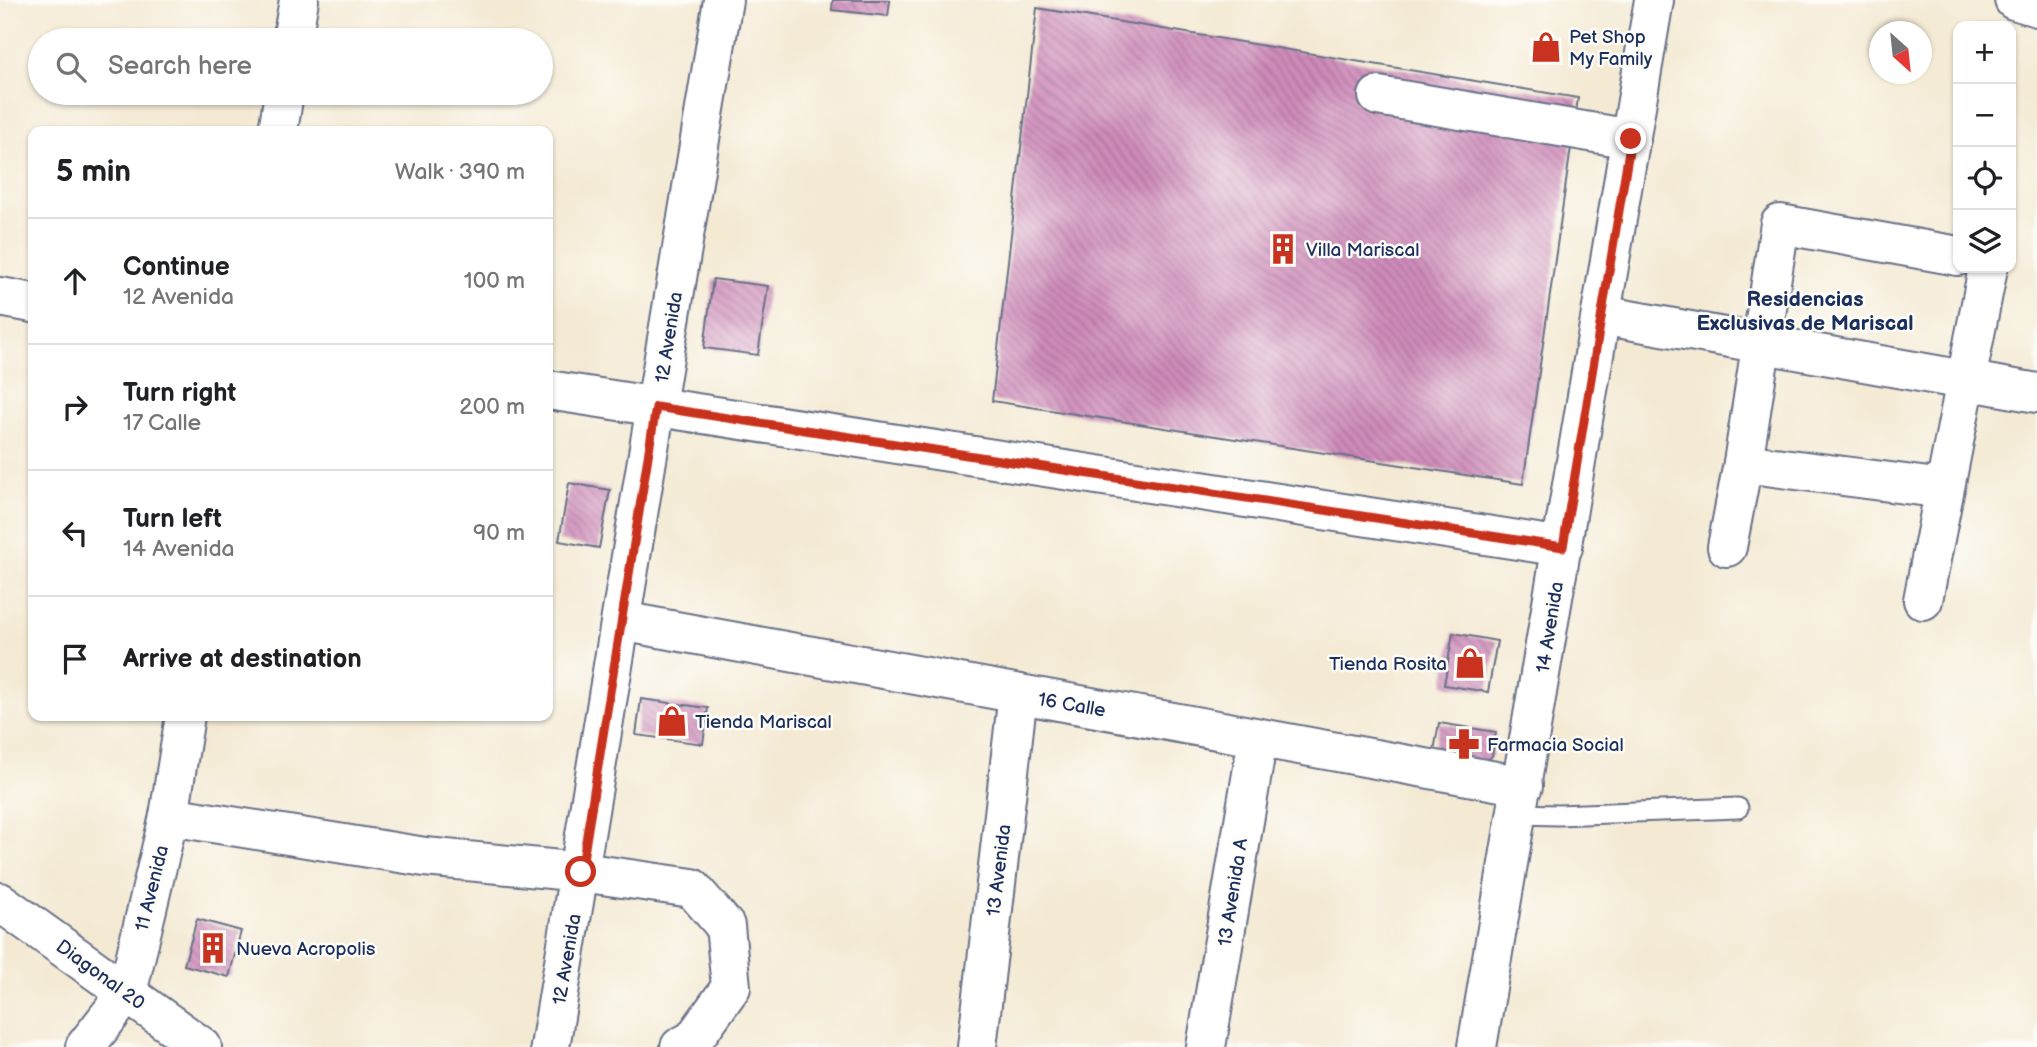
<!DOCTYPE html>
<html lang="en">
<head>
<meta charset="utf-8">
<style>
  :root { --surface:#fff; --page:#f2f2f2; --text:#202124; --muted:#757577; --line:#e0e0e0 }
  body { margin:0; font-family:"Balsamiq Sans",sans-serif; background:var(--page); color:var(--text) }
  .controls { position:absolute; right:21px; top:21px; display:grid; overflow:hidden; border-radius:14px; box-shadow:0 2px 5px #0004 }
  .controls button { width:63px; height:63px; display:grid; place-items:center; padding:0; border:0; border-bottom:2px solid var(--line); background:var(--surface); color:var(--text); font:35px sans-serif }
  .compass { position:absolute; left:1869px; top:21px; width:63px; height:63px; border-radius:50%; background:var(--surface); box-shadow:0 2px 5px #0004; rotate:153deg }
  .stop { position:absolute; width:21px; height:21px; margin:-16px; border:5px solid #c8321e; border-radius:50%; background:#fff }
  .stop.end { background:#c8321e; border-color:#fff; box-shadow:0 2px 7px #0008 }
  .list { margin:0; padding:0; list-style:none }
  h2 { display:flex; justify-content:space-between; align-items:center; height:91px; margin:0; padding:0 28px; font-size:30px }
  h2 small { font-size:23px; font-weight:400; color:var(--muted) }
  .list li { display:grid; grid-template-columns:46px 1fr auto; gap:21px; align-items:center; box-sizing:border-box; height:126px; padding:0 28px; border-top:2px solid var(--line) }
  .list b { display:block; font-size:26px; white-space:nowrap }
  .list p { margin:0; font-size:23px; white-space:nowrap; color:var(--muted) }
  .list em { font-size:23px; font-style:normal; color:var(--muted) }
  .icon { flex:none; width:38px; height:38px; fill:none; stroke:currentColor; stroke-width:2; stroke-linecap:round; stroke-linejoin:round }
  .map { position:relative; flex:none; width:2037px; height:1047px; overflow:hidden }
  .search { position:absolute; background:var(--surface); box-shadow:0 2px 5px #0004; left:28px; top:28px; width:525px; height:77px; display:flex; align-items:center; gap:18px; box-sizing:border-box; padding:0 24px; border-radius:38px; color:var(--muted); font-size:26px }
  .panel { position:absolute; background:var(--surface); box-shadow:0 2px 5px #0004; left:28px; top:126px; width:525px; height:595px; border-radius:14px }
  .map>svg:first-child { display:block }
  .building { fill:url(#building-back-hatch) }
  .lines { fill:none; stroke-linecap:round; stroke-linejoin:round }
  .service-casing { stroke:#677087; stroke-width:23 }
  .minor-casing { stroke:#677087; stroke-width:42 }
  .tertiary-casing { stroke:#677087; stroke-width:42 }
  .service { stroke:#fff; stroke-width:19 }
  .minor { stroke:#fff; stroke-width:38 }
  .tertiary { stroke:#fff; stroke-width:38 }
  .route { stroke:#c8321e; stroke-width:9 }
  .labels { text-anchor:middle; stroke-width:5; stroke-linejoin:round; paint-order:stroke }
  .poi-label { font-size:19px; fill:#1b2f5e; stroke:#fdfcf7; text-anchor:start }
  .street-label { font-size:19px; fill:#1b2f5e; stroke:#fdfcf7 }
  .neighbourhood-label { font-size:21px; font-weight:bold; fill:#1b2f5e; stroke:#fdfcf7 }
</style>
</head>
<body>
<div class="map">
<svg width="2037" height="1047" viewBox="0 0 2037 1047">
  <defs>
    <pattern id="building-back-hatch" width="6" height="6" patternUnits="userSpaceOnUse" patternTransform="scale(1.75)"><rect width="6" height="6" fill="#cf8bba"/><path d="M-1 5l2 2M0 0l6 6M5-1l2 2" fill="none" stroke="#a7729a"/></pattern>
  </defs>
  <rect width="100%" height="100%" fill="#fdfcf7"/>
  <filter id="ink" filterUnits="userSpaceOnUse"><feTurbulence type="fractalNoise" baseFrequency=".0143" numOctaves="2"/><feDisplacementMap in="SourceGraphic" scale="14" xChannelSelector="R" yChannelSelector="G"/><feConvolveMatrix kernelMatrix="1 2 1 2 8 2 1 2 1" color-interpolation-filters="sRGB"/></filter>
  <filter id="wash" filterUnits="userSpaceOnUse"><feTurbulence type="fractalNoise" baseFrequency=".00686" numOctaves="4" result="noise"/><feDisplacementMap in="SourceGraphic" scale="28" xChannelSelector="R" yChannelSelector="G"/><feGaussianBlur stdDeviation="1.57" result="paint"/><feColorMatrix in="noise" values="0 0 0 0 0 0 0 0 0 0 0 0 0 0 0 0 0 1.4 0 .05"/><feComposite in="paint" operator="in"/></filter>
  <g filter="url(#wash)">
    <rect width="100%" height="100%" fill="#f4ead4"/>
    <g id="blocks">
      <g class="building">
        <path d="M 833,0 L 890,0 L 888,16 L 832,10 Z"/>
        <path d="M 1037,8 L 1578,98 L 1523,484 L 992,401 Z"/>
        <path d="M 713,279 L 768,286 L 758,355 L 704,348 Z"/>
        <path d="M 569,483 L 610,490 L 599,548 L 559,541 Z"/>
        <path d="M 1453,633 L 1497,641 L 1488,692 L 1444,685 Z"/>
        <path d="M 641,699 L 708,708 L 703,744 L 636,735 Z"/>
        <path d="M 1439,723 L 1496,732 L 1492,756 L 1477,769 L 1432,762 Z"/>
        <path d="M 197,919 L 241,931 L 229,977 L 184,965 Z"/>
      </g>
    </g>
  </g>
  <g filter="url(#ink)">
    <use href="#blocks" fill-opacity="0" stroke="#677087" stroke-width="2"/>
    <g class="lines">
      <defs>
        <path id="service" d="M 1518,814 L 1558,815 L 1738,808"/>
        <g id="minor">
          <path d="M 2014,0 L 2037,7"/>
          <path d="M 292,40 L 299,0"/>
          <path d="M 1378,96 L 1631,139"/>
          <path d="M 278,131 L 284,93"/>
          <path d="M 0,297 L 33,303"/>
          <path d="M 1601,315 L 2037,393"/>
          <path d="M 548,390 L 1563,547"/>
          <path d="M 1743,463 L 1944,489"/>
          <path d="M 1727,547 L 1743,463 L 1780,224 L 1958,256"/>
          <path d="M 1923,600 L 1988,268"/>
          <path d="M 621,621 L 1523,786"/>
          <path d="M 169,816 L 425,857 L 581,872 L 692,888 L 725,926 L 731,987 L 693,1040 L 680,1047"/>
          <path d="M 85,1047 L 127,993 L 169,816 L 185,716"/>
          <path d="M 550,1047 L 723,0"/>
          <path d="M 977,1047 L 1018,694"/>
          <path d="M 1206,1047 L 1258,738"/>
          <path d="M 1477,1047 L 1654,0"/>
        </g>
        <path id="tertiary" d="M 0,902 L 202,1047"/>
      </defs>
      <use href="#service" class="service-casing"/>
      <use href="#minor" class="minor-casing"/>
      <use href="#tertiary" class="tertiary-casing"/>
      <use href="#service" class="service"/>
      <use href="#minor" class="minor"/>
      <use href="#tertiary" class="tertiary"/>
    </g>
  </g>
  <g class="lines" filter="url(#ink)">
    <path class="route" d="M 581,872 L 656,407 L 1563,547 L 1631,139"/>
  </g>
  <defs>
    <symbol id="shop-bare" viewBox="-9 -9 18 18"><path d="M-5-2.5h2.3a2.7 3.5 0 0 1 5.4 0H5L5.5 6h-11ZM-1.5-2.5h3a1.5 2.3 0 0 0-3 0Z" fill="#c8321e" stroke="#fdfcf7" stroke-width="2.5" paint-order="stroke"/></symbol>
    <symbol id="building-bare" viewBox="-9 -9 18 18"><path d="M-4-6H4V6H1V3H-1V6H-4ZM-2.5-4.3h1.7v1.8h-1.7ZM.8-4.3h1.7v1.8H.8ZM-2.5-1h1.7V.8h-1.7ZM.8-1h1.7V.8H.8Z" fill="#c8321e" stroke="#fdfcf7" stroke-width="2.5" paint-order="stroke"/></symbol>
    <symbol id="pharmacy-bare" viewBox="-9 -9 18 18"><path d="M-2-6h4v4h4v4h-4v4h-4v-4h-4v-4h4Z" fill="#c8321e" stroke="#fdfcf7" stroke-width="2.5" paint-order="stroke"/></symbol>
  </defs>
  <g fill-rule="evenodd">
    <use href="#shop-bare" x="1524" y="25" width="44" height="44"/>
    <use href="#building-bare" x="1261" y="227" width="44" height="44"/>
    <use href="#shop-bare" x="1448" y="641" width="44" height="44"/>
    <use href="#shop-bare" x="650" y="699" width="44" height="44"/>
    <use href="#pharmacy-bare" x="1442" y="722" width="44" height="44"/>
    <use href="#building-bare" x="191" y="926" width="44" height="44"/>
  </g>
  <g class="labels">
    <g class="poi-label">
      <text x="1569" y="43">Pet Shop<tspan x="1569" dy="22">My Family</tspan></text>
      <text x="1306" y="256">Villa Mariscal</text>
      <text x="1447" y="670" text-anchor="end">Tienda Rosita</text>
      <text x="695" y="728">Tienda Mariscal</text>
      <text x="1487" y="751">Farmacia Social</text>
      <text x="236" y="955">Nueva Acropolis</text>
    </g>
    <g class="street-label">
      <text transform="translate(668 337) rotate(-81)" y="7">12 Avenida</text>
      <text transform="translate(1549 627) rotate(-81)" y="7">14 Avenida</text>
      <text transform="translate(1072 704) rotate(10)" y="7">16 Calle</text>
      <text transform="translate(998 870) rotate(-83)" y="7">13 Avenida</text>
      <text transform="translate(151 888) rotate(-76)" y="7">11 Avenida</text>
      <text transform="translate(1232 892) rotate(-81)" y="7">13 Avenida A</text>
      <text transform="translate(566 959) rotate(-80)" y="7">12 Avenida</text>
      <text transform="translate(101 974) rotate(36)" y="7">Diagonal 20</text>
    </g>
    <g class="neighbourhood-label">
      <text x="1805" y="306">Residencias<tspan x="1805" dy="24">Exclusivas de Mariscal</tspan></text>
    </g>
  </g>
</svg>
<div class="controls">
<button>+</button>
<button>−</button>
<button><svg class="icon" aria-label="locate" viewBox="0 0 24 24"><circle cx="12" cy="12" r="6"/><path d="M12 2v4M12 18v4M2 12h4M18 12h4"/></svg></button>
<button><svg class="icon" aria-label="layers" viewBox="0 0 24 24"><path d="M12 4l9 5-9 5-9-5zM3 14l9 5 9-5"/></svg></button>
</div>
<svg class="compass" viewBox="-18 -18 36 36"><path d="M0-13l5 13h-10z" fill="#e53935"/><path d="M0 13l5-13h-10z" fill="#757577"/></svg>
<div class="stop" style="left:581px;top:872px"></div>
<div class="stop end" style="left:1631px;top:139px"></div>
<div class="search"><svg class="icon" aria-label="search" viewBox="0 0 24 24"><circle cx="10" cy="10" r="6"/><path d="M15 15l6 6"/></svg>Search here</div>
<section class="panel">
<h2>5 min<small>Walk · 390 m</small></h2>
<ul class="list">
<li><svg class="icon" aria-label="ahead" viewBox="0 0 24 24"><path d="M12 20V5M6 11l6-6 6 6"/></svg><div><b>Continue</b><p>12 Avenida</p></div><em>100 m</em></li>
<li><svg class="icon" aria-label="right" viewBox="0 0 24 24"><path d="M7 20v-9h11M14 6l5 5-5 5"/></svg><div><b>Turn right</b><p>17 Calle</p></div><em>200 m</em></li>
<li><svg class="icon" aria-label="left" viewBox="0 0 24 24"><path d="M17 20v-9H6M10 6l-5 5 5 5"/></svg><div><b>Turn left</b><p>14 Avenida</p></div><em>90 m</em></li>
<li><svg class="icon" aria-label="arrive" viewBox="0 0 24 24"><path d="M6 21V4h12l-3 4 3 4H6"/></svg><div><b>Arrive at destination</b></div></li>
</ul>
</section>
</div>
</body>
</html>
